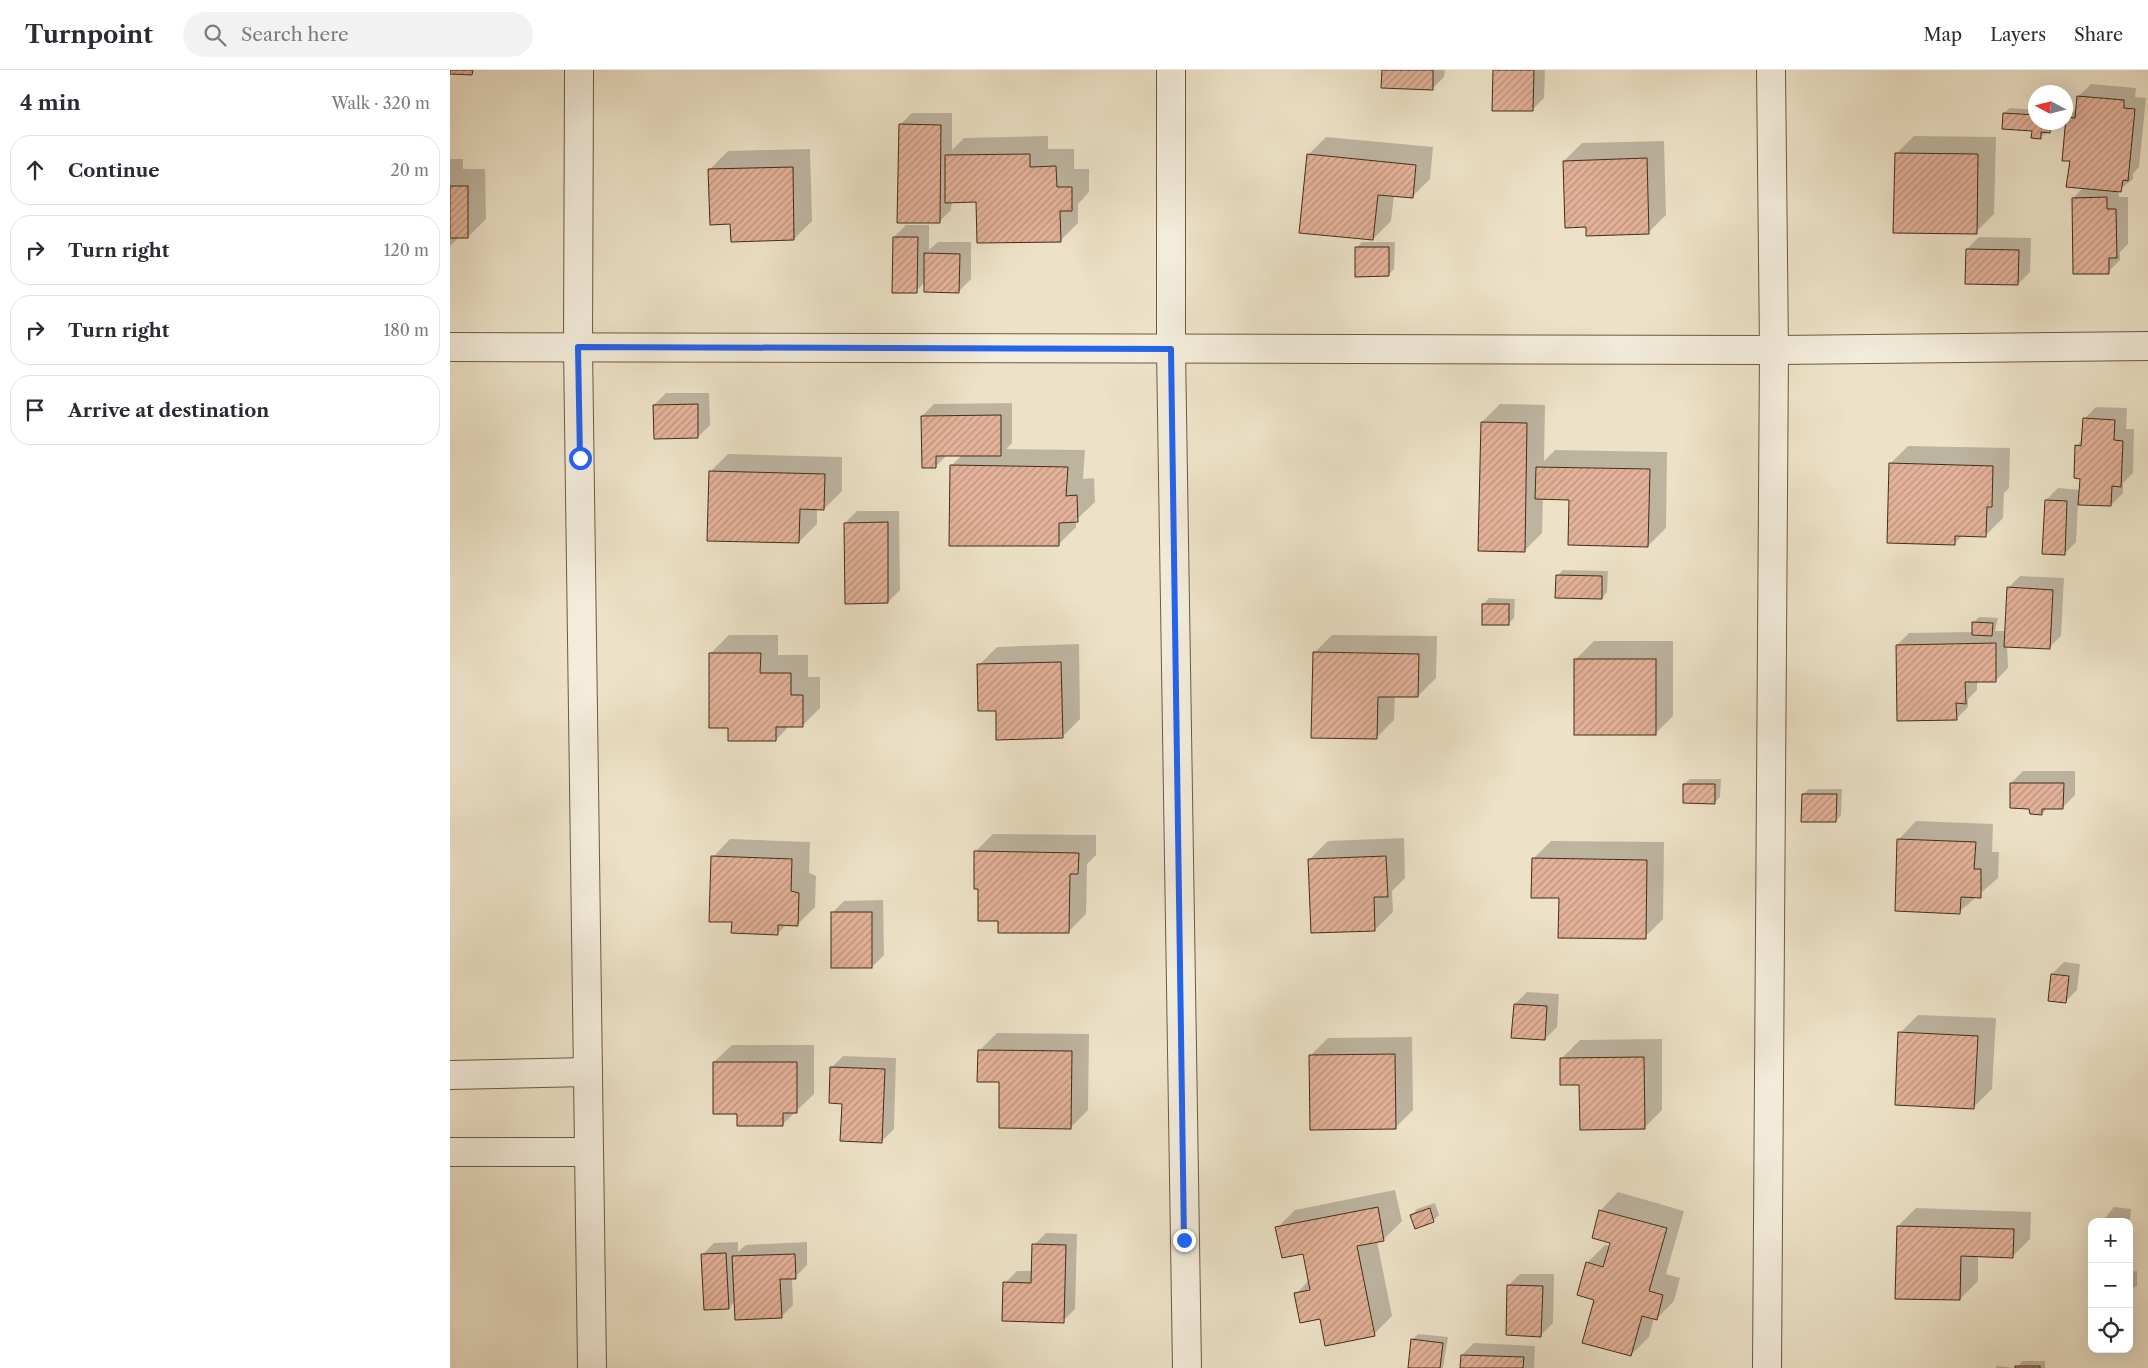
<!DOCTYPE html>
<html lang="en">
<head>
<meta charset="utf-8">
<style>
  :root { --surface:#fff; --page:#f2f2f3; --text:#2b2b33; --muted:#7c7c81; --line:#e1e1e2 }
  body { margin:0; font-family:"Libre Caslon Text",serif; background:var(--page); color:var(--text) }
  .controls { position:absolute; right:15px; bottom:15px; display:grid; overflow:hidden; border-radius:10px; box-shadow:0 5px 20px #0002 }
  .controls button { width:45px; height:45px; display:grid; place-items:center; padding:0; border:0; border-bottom:1px solid var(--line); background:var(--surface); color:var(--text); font:25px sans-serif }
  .compass { position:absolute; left:1578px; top:15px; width:45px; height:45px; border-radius:50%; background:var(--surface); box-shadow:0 5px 20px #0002; rotate:277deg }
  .stop { position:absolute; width:15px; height:15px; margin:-11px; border:4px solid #2563eb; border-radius:50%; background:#fff }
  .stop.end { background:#2563eb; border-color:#fff; box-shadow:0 1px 5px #0008 }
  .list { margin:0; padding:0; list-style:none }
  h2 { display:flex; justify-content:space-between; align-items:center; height:65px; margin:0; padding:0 20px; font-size:21px }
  h2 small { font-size:16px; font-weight:400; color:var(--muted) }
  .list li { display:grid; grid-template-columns:32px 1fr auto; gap:15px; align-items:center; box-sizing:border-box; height:70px; margin:0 10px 10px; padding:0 10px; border:1px solid var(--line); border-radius:20px }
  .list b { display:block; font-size:19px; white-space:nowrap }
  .list em { font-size:16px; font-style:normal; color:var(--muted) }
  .icon { flex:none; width:28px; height:28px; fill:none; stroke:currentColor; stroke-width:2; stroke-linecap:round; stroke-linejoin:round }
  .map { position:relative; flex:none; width:1698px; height:1298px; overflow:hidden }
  header { display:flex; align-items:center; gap:30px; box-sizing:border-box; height:70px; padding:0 25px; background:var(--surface); border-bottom:1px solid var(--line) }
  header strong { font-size:24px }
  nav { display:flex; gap:28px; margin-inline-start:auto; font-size:18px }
  .search { width:350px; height:45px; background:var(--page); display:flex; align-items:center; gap:12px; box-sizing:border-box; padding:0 18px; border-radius:28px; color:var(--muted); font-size:19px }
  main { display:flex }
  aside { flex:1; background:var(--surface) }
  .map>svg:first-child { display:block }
  .shadow { fill:#0003 }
  .building { fill:url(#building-hatch); stroke:#412e15 }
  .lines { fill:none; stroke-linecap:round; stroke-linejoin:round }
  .minor-casing { stroke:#6c5b42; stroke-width:30 }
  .minor { stroke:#f3ecdb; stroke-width:28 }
  .route { stroke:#2563eb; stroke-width:6 }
</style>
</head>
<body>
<header>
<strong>Turnpoint</strong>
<div class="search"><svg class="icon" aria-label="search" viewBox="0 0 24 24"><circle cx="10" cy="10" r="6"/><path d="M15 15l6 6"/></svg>Search here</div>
<nav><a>Map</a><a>Layers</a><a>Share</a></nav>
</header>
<main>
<aside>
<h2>4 min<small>Walk · 320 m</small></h2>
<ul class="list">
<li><svg class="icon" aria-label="ahead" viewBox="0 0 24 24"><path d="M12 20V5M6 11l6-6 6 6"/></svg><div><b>Continue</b></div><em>20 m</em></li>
<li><svg class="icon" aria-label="right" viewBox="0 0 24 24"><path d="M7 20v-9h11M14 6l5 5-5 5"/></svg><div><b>Turn right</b></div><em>120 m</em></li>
<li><svg class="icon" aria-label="right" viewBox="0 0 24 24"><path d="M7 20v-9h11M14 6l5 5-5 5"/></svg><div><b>Turn right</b></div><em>180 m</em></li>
<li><svg class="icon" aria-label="arrive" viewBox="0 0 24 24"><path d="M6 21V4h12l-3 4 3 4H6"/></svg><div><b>Arrive at destination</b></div></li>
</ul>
</aside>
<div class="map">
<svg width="1698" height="1298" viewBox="0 0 1698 1298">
  <defs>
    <pattern id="building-hatch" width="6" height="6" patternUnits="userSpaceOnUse" patternTransform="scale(1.25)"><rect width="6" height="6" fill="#e4b29a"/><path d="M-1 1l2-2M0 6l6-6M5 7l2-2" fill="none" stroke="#ba917c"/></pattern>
  </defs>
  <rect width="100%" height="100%" fill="#ede2c8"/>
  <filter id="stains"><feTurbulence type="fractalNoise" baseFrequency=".004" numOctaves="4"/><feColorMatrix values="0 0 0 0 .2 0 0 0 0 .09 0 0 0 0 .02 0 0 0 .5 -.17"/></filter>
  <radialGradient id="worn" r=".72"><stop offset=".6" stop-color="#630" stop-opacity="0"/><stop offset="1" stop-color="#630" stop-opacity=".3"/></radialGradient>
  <g class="shadow">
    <path d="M 933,0 L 995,0 L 994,7 L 982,19 Z"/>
    <path d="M 1045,0 L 1095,0 L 1094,28 L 1082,40 Z"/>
    <path d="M 1641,14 L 1686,18 L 1685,27 L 1696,28 L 1689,97 L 1683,104 L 1683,109 L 1668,121 L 1669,127 L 1678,127 L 1678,174 L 1670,182 L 1670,190 L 1658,202 L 1623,128 L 1634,117 L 1621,90 L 1617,48 L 1628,37 L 1629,26 Z"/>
    <path d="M 1560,38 L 1586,40 L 1586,52 L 1606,52 L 1606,56 L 1590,67 L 1583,60 L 1554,43 Z"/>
    <path d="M 462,43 L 502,43 L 502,80 L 514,68 L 598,66 L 598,79 L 624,79 L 624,99 L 639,99 L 639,122 L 628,134 L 628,153 L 610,171 L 527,131 L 502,131 L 501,140 L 489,152 L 450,55 Z"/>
    <path d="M 1464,66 L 1546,67 L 1544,144 L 1526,162 L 1446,84 Z"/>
    <path d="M 876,67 L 983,77 L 980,109 L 962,127 L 944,125 L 941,151 L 923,169 L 858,85 Z"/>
    <path d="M 1214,71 L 1216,145 L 1198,163 L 1137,156 L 1114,91 L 1132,73 Z"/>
    <path d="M 360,79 L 362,151 L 344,169 L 281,153 L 260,99 L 278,81 Z"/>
    <path d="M 0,89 L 13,89 L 13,99 L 35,99 L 36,149 L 18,167 L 9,167 L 0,176 Z"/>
    <path d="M 456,155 L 479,155 L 479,180 L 488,172 L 521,172 L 521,209 L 509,221 L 475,212 L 466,221 L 444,167 Z"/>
    <path d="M 1529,167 L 1581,168 L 1580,202 L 1568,214 L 1517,179 Z"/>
    <path d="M 912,172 L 945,172 L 944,199 L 938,205 L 906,178 Z"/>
    <path d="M 216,323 L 259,323 L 260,355 L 248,367 L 204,335 Z"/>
    <path d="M 562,333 L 562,373 L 556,379 L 635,380 L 633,409 L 644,408 L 645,432 L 626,450 L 626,457 L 608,475 L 501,396 L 512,385 L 497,385 L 485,397 L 472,346 L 484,334 Z"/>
    <path d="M 1050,334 L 1095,335 L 1094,391 L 1105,380 L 1217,382 L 1216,458 L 1198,476 L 1120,429 L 1093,428 L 1092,463 L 1074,481 L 1032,352 Z"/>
    <path d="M 1646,337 L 1677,338 L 1676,359 L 1684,359 L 1683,403 L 1673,413 L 1673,423 L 1661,435 L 1628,433 L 1626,472 L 1614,484 L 1596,430 L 1608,418 L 1631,420 L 1631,407 L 1626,376 L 1633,369 L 1634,349 Z"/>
    <path d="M 1458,376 L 1560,378 L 1559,418 L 1554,423 L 1553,448 L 1535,466 L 1513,465 L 1505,473 L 1440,394 Z"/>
    <path d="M 278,384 L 392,387 L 392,421 L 374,439 L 367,438 L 367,454 L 349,472 L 260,402 Z"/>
    <path d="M 407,441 L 449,441 L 450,520 L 438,532 L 395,453 Z"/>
    <path d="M 1113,500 L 1158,501 L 1157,522 L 1152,528 L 1107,506 Z"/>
    <path d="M 1570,506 L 1614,508 L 1611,566 L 1599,578 L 1557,576 L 1558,598 L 1546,610 L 1527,611 L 1527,620 L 1518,629 L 1518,637 L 1506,649 L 1447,575 L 1459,563 L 1523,562 L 1524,552 L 1529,547 L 1548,548 L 1545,561 L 1556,561 L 1558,518 Z"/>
    <path d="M 1039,528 L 1065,529 L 1064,548 L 1058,554 L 1033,534 Z"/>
    <path d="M 279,565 L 328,565 L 328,585 L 358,585 L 358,607 L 370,607 L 370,638 L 352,656 L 340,655 L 326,670 L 261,583 Z"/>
    <path d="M 882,565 L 987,566 L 986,608 L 968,626 L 945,626 L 944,650 L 926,668 L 864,583 Z"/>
    <path d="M 1144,571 L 1223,571 L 1223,646 L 1205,664 L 1126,589 Z"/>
    <path d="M 629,574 L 630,649 L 612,667 L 547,639 L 529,595 L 547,577 Z"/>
    <path d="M 1573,701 L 1625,701 L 1625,725 L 1613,737 L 1598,737 L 1592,744 L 1580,737 L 1561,713 Z"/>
    <path d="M 1240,709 L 1271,709 L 1270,727 L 1265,732 L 1234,714 Z"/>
    <path d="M 1359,719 L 1392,719 L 1391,745 L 1386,751 L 1353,724 Z"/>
    <path d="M 1466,751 L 1543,754 L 1542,782 L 1549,782 L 1548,808 L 1509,842 L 1449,769 Z"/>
    <path d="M 543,764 L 646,765 L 646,785 L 637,794 L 636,844 L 618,862 L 549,850 L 529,817 L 525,782 Z"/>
    <path d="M 954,768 L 955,808 L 942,821 L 943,842 L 925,860 L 860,789 L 878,771 Z"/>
    <path d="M 280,769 L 360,772 L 359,803 L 366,806 L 365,837 L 347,855 L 337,854 L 327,864 L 263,787 Z"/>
    <path d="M 1101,771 L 1214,772 L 1213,849 L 1195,867 L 1110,827 L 1083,789 Z"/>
    <path d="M 433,830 L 434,885 L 422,897 L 382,843 L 394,831 Z"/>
    <path d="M 1614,892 L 1630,894 L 1627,920 L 1615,932 L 1602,904 Z"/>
    <path d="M 1077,922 L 1109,924 L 1107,957 L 1095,969 L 1065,934 Z"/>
    <path d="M 1468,945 L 1546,948 L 1542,1019 L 1524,1037 L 1450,963 Z"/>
    <path d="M 547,963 L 639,964 L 638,1040 L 620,1058 L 550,1011 L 529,981 Z"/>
    <path d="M 962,967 L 963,1040 L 945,1058 L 860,986 L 878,968 Z"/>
    <path d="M 1212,969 L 1212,1040 L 1194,1058 L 1130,1014 L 1112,988 L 1130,970 Z"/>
    <path d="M 282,975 L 364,975 L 364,1024 L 332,1055 L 288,1043 L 264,992 Z"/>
    <path d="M 393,986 L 446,988 L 444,1059 L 432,1071 L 393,1032 L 381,998 Z"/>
    <path d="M 945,1120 L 952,1151 L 934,1169 L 927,1171 L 942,1246 L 924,1264 L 871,1248 L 846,1224 L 860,1209 L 854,1182 L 827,1158 L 845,1140 Z"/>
    <path d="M 1168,1122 L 1234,1141 L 1216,1204 L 1230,1208 L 1224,1231 L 1206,1249 L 1204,1248 L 1199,1267 L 1181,1285 L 1145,1229 L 1137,1193 L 1155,1175 L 1160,1176 L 1162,1172 L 1143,1167 L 1151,1140 Z"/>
    <path d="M 985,1133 L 989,1145 L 983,1151 L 962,1145 L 967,1139 Z"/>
    <path d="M 1664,1137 L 1681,1139 L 1680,1149 L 1677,1152 L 1652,1152 Z"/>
    <path d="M 1466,1138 L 1581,1142 L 1580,1169 L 1562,1187 L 1528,1186 L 1528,1211 L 1510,1229 L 1448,1156 Z"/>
    <path d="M 596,1163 L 627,1164 L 625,1239 L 613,1251 L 555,1213 L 567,1201 L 583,1201 L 584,1175 Z"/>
    <path d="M 288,1172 L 288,1182 L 296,1175 L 357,1172 L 357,1195 L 345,1207 L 342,1208 L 343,1235 L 331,1247 L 285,1231 L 279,1238 L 252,1185 L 264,1173 Z"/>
    <path d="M 1687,1201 L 1687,1216 L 1679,1221 L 1679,1202 Z"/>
    <path d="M 1070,1204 L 1104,1204 L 1103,1253 L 1091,1265 L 1058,1216 Z"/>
    <path d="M 968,1264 L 998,1267 L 993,1298 L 959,1298 L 962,1270 Z"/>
    <path d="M 1024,1273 L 1085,1276 L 1084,1298 L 1012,1298 L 1012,1285 Z"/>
    <path d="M 1572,1291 L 1595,1291 L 1595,1298 L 1567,1298 Z"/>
    <path d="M 1547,1296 L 1565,1298 L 1546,1298 Z"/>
  </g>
  <g class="building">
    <path d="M 0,0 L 23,0 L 22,5 L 0,4 Z"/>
    <path d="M 932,0 L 983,0 L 983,20 L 931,18 Z"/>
    <path d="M 1043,0 L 1084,0 L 1083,41 L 1042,41 Z"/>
    <path d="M 1627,26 L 1674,30 L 1674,38 L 1685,39 L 1678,111 L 1673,110 L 1671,122 L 1616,117 L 1620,91 L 1612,91 L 1616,47 L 1625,48 Z"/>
    <path d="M 1553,43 L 1586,45 L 1586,52 L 1601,52 L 1600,63 L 1591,62 L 1591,69 L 1581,68 L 1582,61 L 1552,59 Z"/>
    <path d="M 449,54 L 491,55 L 490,153 L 447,153 Z"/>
    <path d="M 1445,83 L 1528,84 L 1527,164 L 1443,163 Z"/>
    <path d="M 580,84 L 580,97 L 606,96 L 607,117 L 622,117 L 622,141 L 610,141 L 611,172 L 527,173 L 526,132 L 495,133 L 495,85 Z"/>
    <path d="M 857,84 L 966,95 L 963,128 L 928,125 L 923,170 L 849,163 Z"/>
    <path d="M 1197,88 L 1199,164 L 1136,166 L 1136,157 L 1115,158 L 1113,91 Z"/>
    <path d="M 343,97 L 344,170 L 281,172 L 280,154 L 260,155 L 258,99 Z"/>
    <rect x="0" y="116" width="18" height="52"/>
    <path d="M 1657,127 L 1657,139 L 1666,139 L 1667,188 L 1659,188 L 1659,204 L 1623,204 L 1622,128 Z"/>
    <path d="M 443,167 L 468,167 L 467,223 L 442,223 Z"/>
    <path d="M 905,177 L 939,177 L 939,206 L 905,207 Z"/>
    <path d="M 1516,179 L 1569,180 L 1568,215 L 1515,214 Z"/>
    <path d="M 474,183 L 510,184 L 509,223 L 474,222 Z"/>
    <path d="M 248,334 L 248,368 L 204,369 L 203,335 Z"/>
    <path d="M 551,345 L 551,386 L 486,386 L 486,398 L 472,398 L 471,346 Z"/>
    <path d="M 1633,348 L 1665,350 L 1664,370 L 1673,371 L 1671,417 L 1662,416 L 1661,436 L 1628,435 L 1630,409 L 1624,408 L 1625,375 L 1631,376 Z"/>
    <path d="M 1031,352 L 1077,353 L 1075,482 L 1028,481 Z"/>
    <path d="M 1439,393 L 1543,396 L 1542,437 L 1537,437 L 1536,467 L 1505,466 L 1505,475 L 1437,473 Z"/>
    <path d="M 500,395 L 618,397 L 616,426 L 627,425 L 628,452 L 609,453 L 609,476 L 499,476 Z"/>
    <path d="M 1086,397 L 1200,399 L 1198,477 L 1118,475 L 1119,430 L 1085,429 Z"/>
    <path d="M 259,401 L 375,404 L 374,440 L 350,439 L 349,473 L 257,471 Z"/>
    <path d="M 1595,430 L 1617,431 L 1615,485 L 1592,484 Z"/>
    <path d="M 438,452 L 438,533 L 395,534 L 394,453 Z"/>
    <path d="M 1106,505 L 1152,506 L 1152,529 L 1105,528 Z"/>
    <path d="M 1557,517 L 1603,520 L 1600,579 L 1554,577 Z"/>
    <rect x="1032" y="534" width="27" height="21"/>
    <path d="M 1522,552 L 1543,553 L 1542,566 L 1522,565 Z"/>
    <path d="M 1546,573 L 1546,612 L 1515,612 L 1516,634 L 1506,633 L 1507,650 L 1447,651 L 1446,575 Z"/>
    <path d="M 863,582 L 969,584 L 968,627 L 928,627 L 927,669 L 861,668 Z"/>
    <path d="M 259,583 L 311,583 L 310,603 L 341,603 L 341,625 L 353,625 L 353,657 L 326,657 L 326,671 L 278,671 L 278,658 L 259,658 Z"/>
    <rect x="1124" y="589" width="82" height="76"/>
    <path d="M 611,592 L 613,668 L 546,670 L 546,641 L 528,641 L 527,594 Z"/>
    <path d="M 1560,713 L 1614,713 L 1613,739 L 1592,739 L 1592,745 L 1580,744 L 1579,739 L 1560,738 Z"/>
    <path d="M 1233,714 L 1265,714 L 1265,734 L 1233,733 Z"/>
    <path d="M 1352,724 L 1387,724 L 1386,752 L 1351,752 Z"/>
    <path d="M 1447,769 L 1526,772 L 1524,799 L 1531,799 L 1531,828 L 1511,827 L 1510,844 L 1445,841 Z"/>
    <path d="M 524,781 L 629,783 L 628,804 L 620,804 L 619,863 L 548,863 L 548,851 L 528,851 L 528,819 L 524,819 Z"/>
    <path d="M 261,786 L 342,789 L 341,821 L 349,823 L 348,856 L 328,855 L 328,865 L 281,863 L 282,852 L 259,852 Z"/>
    <path d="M 936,786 L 938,827 L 924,827 L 925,861 L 861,863 L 858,789 Z"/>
    <path d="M 1082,788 L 1197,790 L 1196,869 L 1108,868 L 1109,828 L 1081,828 Z"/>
    <rect x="381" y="842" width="41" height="56"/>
    <path d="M 1601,904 L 1619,906 L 1616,933 L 1598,931 Z"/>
    <path d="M 1064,934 L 1097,936 L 1095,970 L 1061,968 Z"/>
    <path d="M 1448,962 L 1528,966 L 1524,1039 L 1445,1035 Z"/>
    <path d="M 528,980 L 622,981 L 621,1059 L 549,1058 L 549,1012 L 527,1012 Z"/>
    <path d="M 945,984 L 946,1059 L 860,1060 L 859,985 Z"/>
    <path d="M 1194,987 L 1195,1059 L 1130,1060 L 1129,1015 L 1110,1015 L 1110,988 Z"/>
    <path d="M 263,992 L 347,992 L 347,1043 L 333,1043 L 333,1056 L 287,1056 L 287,1044 L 263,1044 Z"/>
    <path d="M 380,997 L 435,999 L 432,1073 L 390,1071 L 392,1034 L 379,1033 Z"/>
    <path d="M 928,1137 L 934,1171 L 907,1176 L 925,1266 L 875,1276 L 870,1249 L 850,1253 L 844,1223 L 860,1220 L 853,1184 L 832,1188 L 825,1157 Z"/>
    <path d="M 980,1138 L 984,1152 L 965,1159 L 960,1145 Z"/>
    <path d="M 1149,1140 L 1217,1158 L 1199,1221 L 1213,1225 L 1207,1250 L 1192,1246 L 1181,1286 L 1132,1273 L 1144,1230 L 1127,1225 L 1136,1192 L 1153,1197 L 1160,1173 L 1142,1168 Z"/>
    <path d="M 1651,1149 L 1669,1150 L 1669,1152 L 1651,1152 Z"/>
    <path d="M 1447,1156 L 1564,1159 L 1563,1188 L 1511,1186 L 1510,1230 L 1445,1229 Z"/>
    <path d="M 582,1174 L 616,1175 L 614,1253 L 552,1251 L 553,1212 L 581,1213 Z"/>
    <path d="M 276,1183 L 279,1239 L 254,1240 L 251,1184 Z"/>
    <path d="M 345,1184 L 346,1209 L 330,1209 L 332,1248 L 285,1250 L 282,1186 Z"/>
    <path d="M 1679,1207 L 1681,1207 L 1682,1222 L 1679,1223 Z"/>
    <path d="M 1057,1215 L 1093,1216 L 1091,1267 L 1056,1265 Z"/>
    <path d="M 961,1269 L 993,1273 L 990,1298 L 958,1298 Z"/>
    <path d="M 1011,1285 L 1074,1287 L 1073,1298 L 1010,1298 Z"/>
    <rect x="1565" y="1296" width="25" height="2"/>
  </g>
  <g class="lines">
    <defs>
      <g id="minor">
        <path d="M 129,0 L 128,277 L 142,1298"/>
        <path d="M 721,0 L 721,279 L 737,1298"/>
        <path d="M 0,277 L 1324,280 L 1698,276"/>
        <path d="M 0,1005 L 138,1002"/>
        <path d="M 0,1082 L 139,1082"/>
        <path d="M 1317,1298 L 1324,280 L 1321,0"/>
      </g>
    </defs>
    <use href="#minor" class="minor-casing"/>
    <use href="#minor" class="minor"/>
  </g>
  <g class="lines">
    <path class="route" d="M 130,388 L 128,277 L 721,279 L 734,1170"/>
  </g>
  <rect width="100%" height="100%" filter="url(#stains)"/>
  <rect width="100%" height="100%" fill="url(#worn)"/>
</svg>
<div class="controls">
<button>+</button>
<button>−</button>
<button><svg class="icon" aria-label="locate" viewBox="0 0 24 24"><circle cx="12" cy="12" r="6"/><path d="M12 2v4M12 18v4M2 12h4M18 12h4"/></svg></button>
</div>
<svg class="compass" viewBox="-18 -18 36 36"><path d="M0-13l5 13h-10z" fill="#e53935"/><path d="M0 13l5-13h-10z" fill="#7c7c81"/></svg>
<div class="stop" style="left:130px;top:388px"></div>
<div class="stop end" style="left:734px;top:1170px"></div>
</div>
</main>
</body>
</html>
